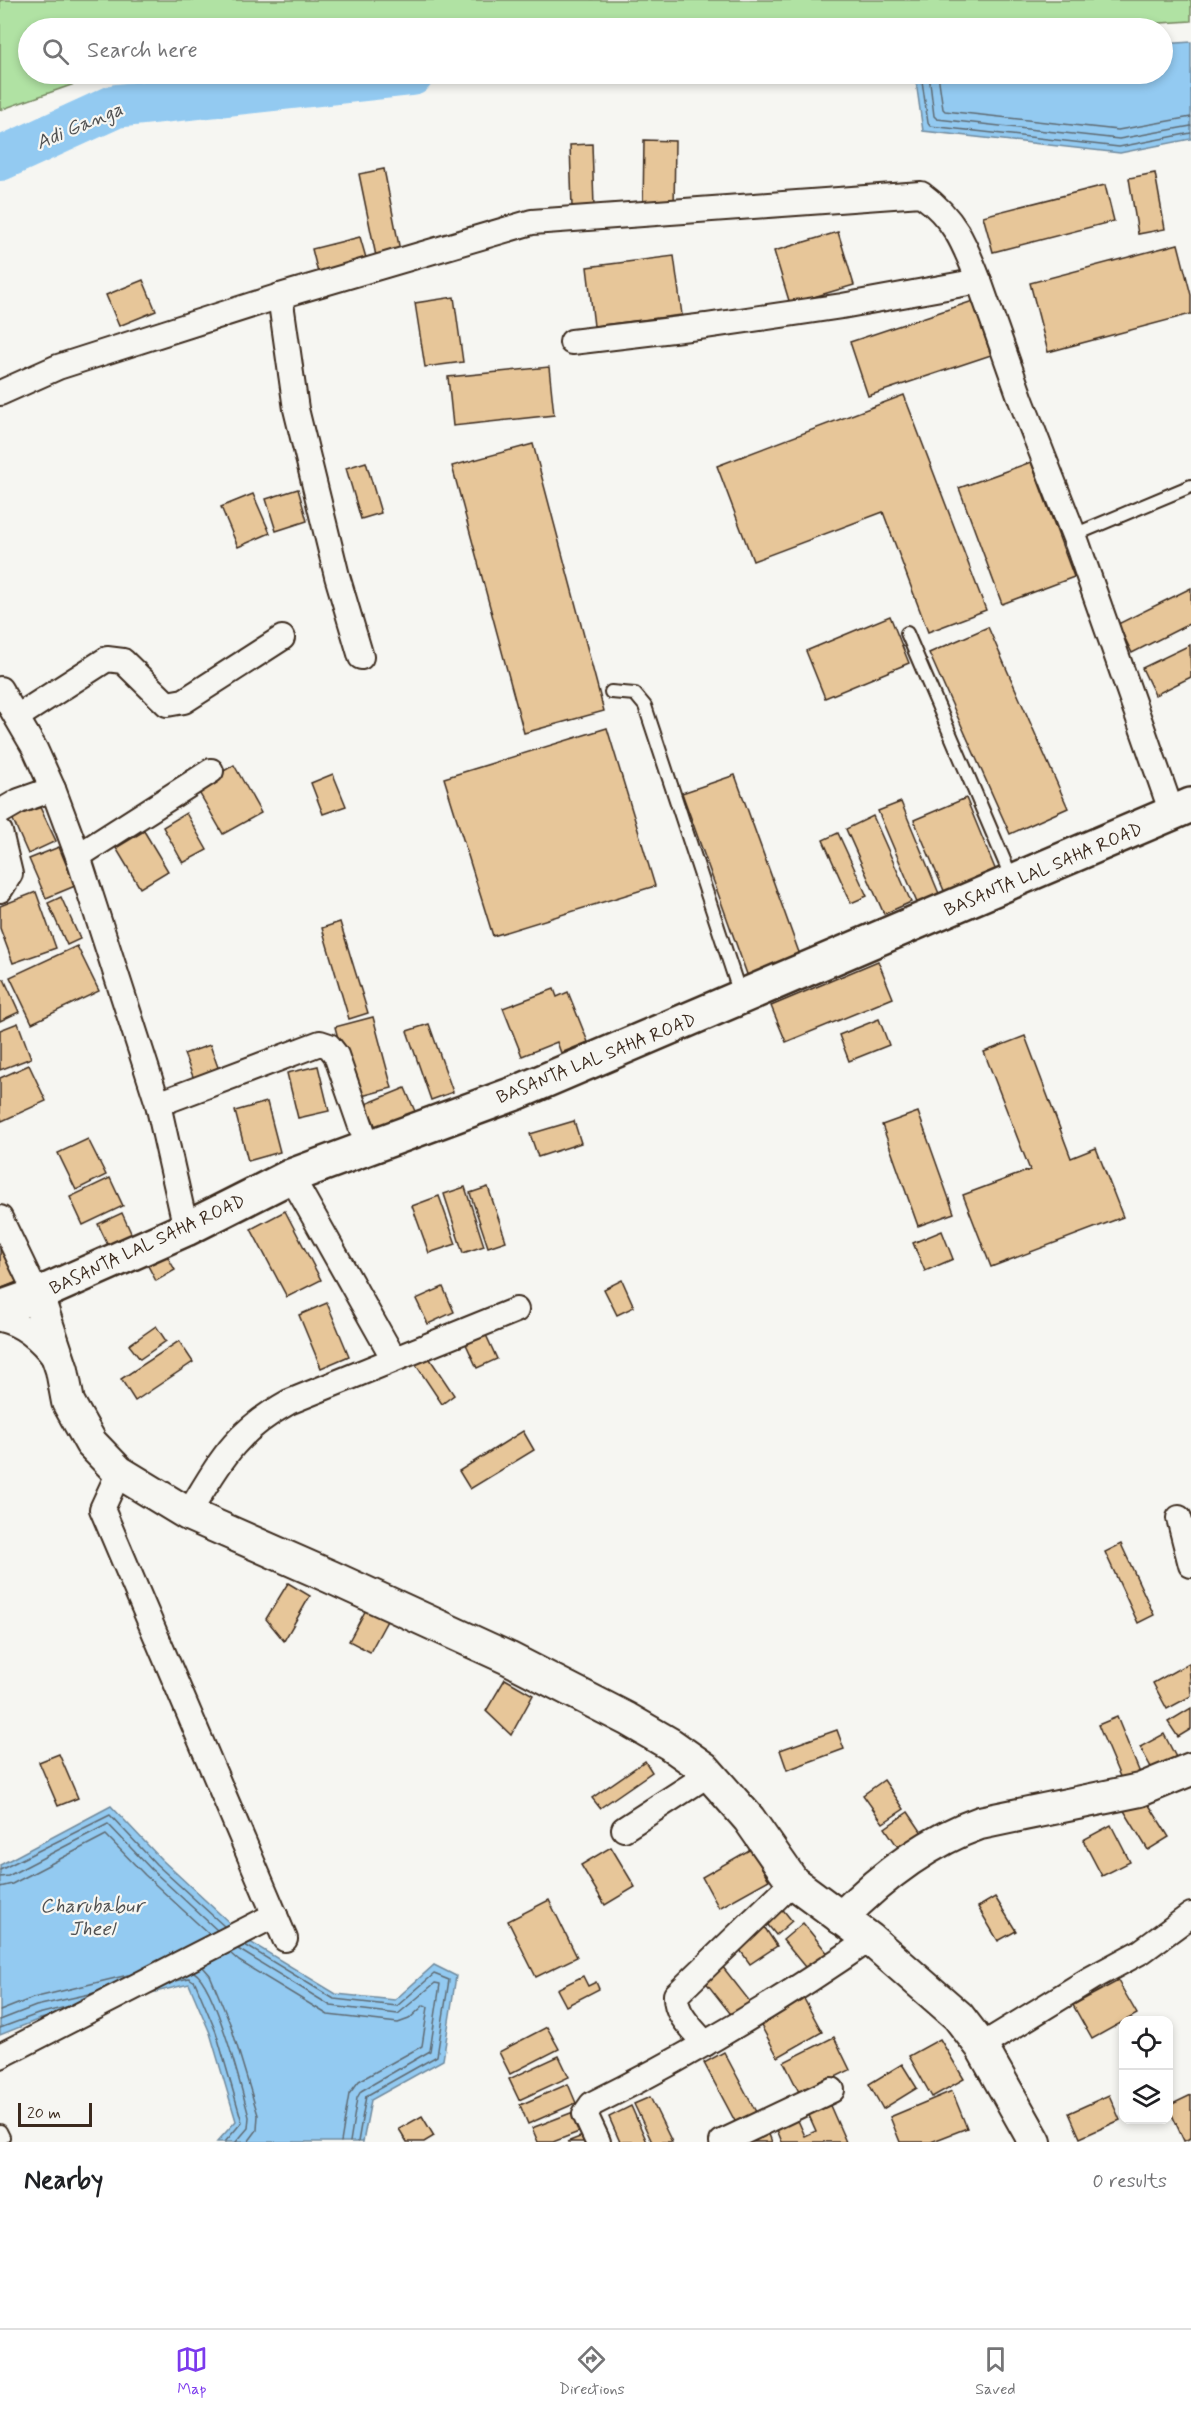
<!DOCTYPE html>
<html lang="en">
<head>
<meta charset="utf-8">
<style>
  :root { --surface:#fff; --page:#f2f2f2; --text:#202124; --muted:#757577; --line:#e0e0e0; --accent:#7c3aed }
  body { margin:0; font-family:Mynerve,sans-serif; background:var(--page); color:var(--text) }
  .controls { position:absolute; right:18px; bottom:18px; display:grid; overflow:hidden; border-radius:12px; box-shadow:0 3px 9px #0003 }
  .controls button { width:54px; height:54px; display:grid; place-items:center; padding:0; border:0; border-bottom:2px solid var(--line); background:var(--surface); color:var(--text); font:30px sans-serif }
  .scale { position:absolute; left:18px; bottom:15px; width:74px; box-sizing:border-box; padding-left:6px; border:3px solid #3b2a1e; border-top:0; font-size:16px; line-height:21px; white-space:nowrap; color:#3b2a1e; -webkit-text-stroke:4px #f6f6f2; paint-order:stroke }
  .list { margin:0; padding:0; list-style:none }
  h2 { display:flex; justify-content:space-between; align-items:center; height:78px; margin:0; padding:0 24px; font-size:26px }
  h2 small { font-size:20px; font-weight:400; color:var(--muted) }
  .icon { flex:none; width:33px; height:33px; fill:none; stroke:currentColor; stroke-width:2; stroke-linecap:round; stroke-linejoin:round }
  .map { position:relative; flex:none; width:1191px; height:2142px; overflow:hidden }
  .search { position:absolute; background:var(--surface); box-shadow:0 3px 9px #0003; left:18px; right:18px; top:18px; height:66px; display:flex; align-items:center; gap:15px; box-sizing:border-box; padding:0 21px; border-radius:33px; color:var(--muted); font-size:22px }
  .sheet { height:186px; background:var(--surface) }
  nav { display:flex; justify-content:space-around; align-items:center; box-sizing:border-box; height:84px; border-top:2px solid var(--line); background:var(--surface); font-size:16px; color:var(--muted) }
  nav a { display:grid; justify-items:center; gap:3px }
  nav .on { color:var(--accent) }
  .map>svg:first-child { display:block }
  .green { fill:#b0e2a3; stroke:#768660; stroke-width:1.5 }
  .water { fill:#93caf1; stroke:#708a9d; stroke-width:1.5 }
  .lines { fill:none; stroke-linecap:round; stroke-linejoin:round }
  .shore { stroke:#5e6a72; stroke-width:1.5 }
  .river { stroke:#93caf1; stroke-width:44 }
  .building { fill:#e7c699; stroke:#3b2a1e; stroke-width:1.5 }
  .service-casing { stroke:#3b2a1e; stroke-width:16 }
  .minor-casing { stroke:#3b2a1e; stroke-width:28 }
  .tertiary-casing { stroke:#3b2a1e; stroke-width:36 }
  .secondary-casing { stroke:#3b2a1e; stroke-width:38 }
  .service { stroke:#f6f6f2; stroke-width:12 }
  .minor { stroke:#f6f6f2; stroke-width:24 }
  .tertiary { stroke:#f6f6f2; stroke-width:32 }
  .secondary { stroke:#f6f6f2; stroke-width:33 }
  .labels { text-anchor:middle; stroke-width:4.5; stroke-linejoin:round; paint-order:stroke }
  .street-label { font-size:18px; fill:#3b2a1e; stroke:#f6f6f2 }
  .water-label { font-size:20px; font-style:italic; fill:#515253; stroke:#f6f6f2 }
</style>
</head>
<body>
<div class="map">
<svg width="1191" height="2142" viewBox="0 0 1191 2142">
  <rect width="100%" height="100%" fill="#f6f6f2"/>
  <filter id="ink" filterUnits="userSpaceOnUse"><feTurbulence type="fractalNoise" baseFrequency=".0167" numOctaves="2"/><feDisplacementMap in="SourceGraphic" scale="12" xChannelSelector="R" yChannelSelector="G"/><feConvolveMatrix kernelMatrix="1 2 1 2 8 2 1 2 1" color-interpolation-filters="sRGB"/></filter>
  <g filter="url(#ink)">
    <path class="green" d="M 0,0 L 1191,0 L 1191,21 L 1084,28 L 711,23 L 637,28 L 28,28 L 28,74 L 103,74 L 0,110 Z"/>
    <g class="water">
      <path d="M 1191,42 L 1191,139 L 1120,153 L 923,131 L 915,74 L 1162,74 L 1163,44 Z"/>
      <path d="M 111,1806 L 161,1859 L 250,1942 L 336,1994 L 395,2000 L 434,1965 L 456,1976 L 443,2060 L 371,2100 L 363,2142 L 217,2142 L 236,2121 L 210,2033 L 189,1984 L 40,2019 L 0,2035 L 0,1865 Z"/>
    </g>
    <g class="lines">
      <g class="shore">
        <path d="M 921,74 L 928,123 L 930,126 L 1119,147 L 1191,133"/>
        <path d="M 929,74 L 934,116 L 937,119 L 1119,139 L 1191,126"/>
        <path d="M 938,74 L 943,109 L 945,111 L 1118,130 L 1191,117"/>
        <path d="M 0,1870 L 110,1815 L 156,1864 L 224,1926"/>
        <path d="M 0,1877 L 8,1876 L 108,1824 L 151,1869 L 217,1930"/>
        <path d="M 0,1887 L 12,1884 L 106,1835 L 145,1875 L 209,1934"/>
        <path d="M 245,1945 L 334,1999 L 397,2006 L 434,1974 L 449,1980 L 437,2056 L 366,2096 L 358,2142"/>
        <path d="M 238,1949 L 331,2006 L 398,2014 L 435,1983 L 440,1984 L 430,2051 L 361,2091 L 357,2098 L 350,2142"/>
        <path d="M 230,1953 L 239,1961 L 328,2015 L 398,2023 L 409,2019 L 424,2005 L 428,2007 L 422,2046 L 359,2081 L 349,2094 L 341,2142"/>
        <path d="M 203,1967 L 210,1975 L 231,2026 L 258,2115 L 257,2130 L 248,2142"/>
        <path d="M 194,1972 C 215,1984 242,2090 249,2117 L 248,2128 L 236,2142"/>
        <path d="M 176,1981 L 189,1978 L 195,1982 L 216,2032 L 242,2122 L 225,2142"/>
        <path d="M 0,2011 L 33,1998 L 128,1975"/>
        <path d="M 0,2020 L 36,2006 L 94,1993"/>
        <path d="M 0,2028 L 38,2014 L 66,2007"/>
      </g>
      <path class="river" d="M 0,159 L 116,106 L 412,74"/>
    </g>
    <g class="building">
      <path d="M 644,140 L 675,141 L 674,209 L 643,209 Z"/>
      <path d="M 592,144 L 594,207 L 572,208 L 570,145 Z"/>
      <path d="M 384,169 L 401,256 L 377,261 L 359,174 Z"/>
      <path d="M 1155,173 L 1165,229 L 1138,234 L 1129,178 Z"/>
      <path d="M 1105,185 L 1114,221 L 993,252 L 983,216 Z"/>
      <path d="M 838,232 L 854,285 L 790,304 L 774,251 Z"/>
      <path d="M 360,237 L 368,265 L 319,277 L 312,249 Z"/>
      <path d="M 1178,244 L 1191,295 L 1191,314 L 1048,352 L 1030,283 Z"/>
      <path d="M 674,256 L 682,315 L 594,326 L 587,267 Z"/>
      <path d="M 143,280 L 156,311 L 119,326 L 106,295 Z"/>
      <path d="M 454,297 L 463,362 L 425,367 L 415,303 Z"/>
      <path d="M 973,301 L 991,355 L 868,396 L 850,342 Z"/>
      <path d="M 549,367 L 554,415 L 453,426 L 448,377 Z"/>
      <path d="M 904,395 L 986,610 L 928,632 L 883,512 L 753,561 L 717,466 Z"/>
      <path d="M 533,444 L 604,711 L 524,733 L 452,466 Z"/>
      <path d="M 366,462 L 381,513 L 361,519 L 346,468 Z"/>
      <path d="M 1031,462 L 1074,577 L 1002,604 L 959,488 Z"/>
      <path d="M 298,489 L 307,521 L 276,531 L 266,499 Z"/>
      <path d="M 253,494 L 270,533 L 238,547 L 221,507 Z"/>
      <path d="M 1191,588 L 1191,623 L 1132,653 L 1118,624 Z"/>
      <path d="M 890,616 L 909,663 L 825,698 L 806,651 Z"/>
      <path d="M 988,627 L 1068,808 L 1010,834 L 929,653 Z"/>
      <path d="M 1190,645 L 1191,677 L 1155,695 L 1142,668 Z"/>
      <path d="M 607,728 L 655,886 L 493,936 L 444,778 Z"/>
      <path d="M 234,765 L 261,813 L 223,834 L 196,787 Z"/>
      <path d="M 333,774 L 346,806 L 323,814 L 311,783 Z"/>
      <path d="M 735,775 L 801,958 L 748,977 L 682,793 Z"/>
      <path d="M 966,798 L 996,871 L 945,893 L 914,820 Z"/>
      <path d="M 37,801 L 56,841 L 28,854 L 10,813 Z"/>
      <path d="M 901,802 L 940,896 L 918,905 L 878,811 Z"/>
      <path d="M 186,813 L 207,850 L 183,863 L 163,827 Z"/>
      <path d="M 873,816 L 911,902 L 884,914 L 846,829 Z"/>
      <path d="M 144,831 L 168,871 L 140,888 L 116,848 Z"/>
      <path d="M 838,833 L 867,896 L 851,903 L 823,840 Z"/>
      <path d="M 59,847 L 75,886 L 46,898 L 29,859 Z"/>
      <path d="M 36,892 L 56,948 L 13,963 L 0,928 L 0,906 Z"/>
      <path d="M 61,897 L 80,939 L 67,945 L 48,903 Z"/>
      <path d="M 340,922 L 368,1013 L 349,1019 L 322,928 Z"/>
      <path d="M 77,946 L 99,991 L 32,1023 L 10,977 Z"/>
      <path d="M 878,961 L 893,998 L 786,1042 L 771,1006 Z"/>
      <path d="M 4,979 L 19,1012 L 0,1021 L 0,980 Z"/>
      <path d="M 554,989 L 557,997 L 568,992 L 588,1042 L 561,1053 L 557,1042 L 522,1056 L 503,1008 Z"/>
      <path d="M 373,1017 L 392,1088 L 354,1098 L 335,1027 Z"/>
      <path d="M 879,1019 L 889,1045 L 849,1061 L 839,1035 Z"/>
      <path d="M 18,1023 L 31,1058 L 0,1070 L 0,1030 Z"/>
      <path d="M 429,1024 L 453,1092 L 431,1100 L 407,1031 Z"/>
      <path d="M 1025,1036 L 1071,1158 L 1096,1148 L 1123,1217 L 991,1267 L 963,1195 L 1030,1170 L 984,1052 Z"/>
      <path d="M 210,1045 L 219,1070 L 194,1079 L 184,1054 Z"/>
      <path d="M 29,1065 L 46,1101 L 2,1121 L 0,1116 L 0,1078 Z"/>
      <path d="M 318,1066 L 329,1111 L 298,1118 L 287,1073 Z"/>
      <path d="M 405,1088 L 417,1116 L 378,1132 L 366,1104 Z"/>
      <path d="M 267,1102 L 280,1152 L 248,1161 L 235,1111 Z"/>
      <path d="M 918,1112 L 954,1213 L 918,1226 L 882,1125 Z"/>
      <path d="M 574,1121 L 581,1143 L 538,1157 L 530,1134 Z"/>
      <path d="M 88,1139 L 106,1175 L 76,1190 L 58,1153 Z"/>
      <path d="M 110,1178 L 123,1206 L 83,1225 L 70,1197 Z"/>
      <path d="M 465,1187 L 484,1246 L 463,1253 L 444,1194 Z"/>
      <path d="M 488,1187 L 506,1241 L 488,1247 L 470,1193 Z"/>
      <path d="M 439,1196 L 456,1244 L 429,1253 L 412,1206 Z"/>
      <path d="M 285,1211 L 321,1280 L 287,1297 L 251,1229 Z"/>
      <path d="M 122,1213 L 132,1235 L 108,1245 L 98,1224 Z"/>
      <path d="M 0,1223 L 24,1279 L 0,1289 Z"/>
      <path d="M 942,1231 L 953,1259 L 925,1271 L 913,1243 Z"/>
      <path d="M 165,1252 L 175,1270 L 156,1281 L 146,1262 Z"/>
      <path d="M 622,1280 L 634,1307 L 617,1315 L 604,1289 Z"/>
      <path d="M 443,1287 L 454,1312 L 428,1324 L 416,1299 Z"/>
      <path d="M 327,1303 L 349,1356 L 321,1368 L 299,1315 Z"/>
      <path d="M 156,1326 L 166,1341 L 140,1359 L 129,1345 Z"/>
      <path d="M 486,1335 L 497,1359 L 477,1368 L 466,1344 Z"/>
      <path d="M 179,1341 L 193,1362 L 135,1401 L 121,1379 Z"/>
      <path d="M 424,1350 L 454,1395 L 442,1404 L 412,1359 Z"/>
      <path d="M 523,1431 L 534,1450 L 470,1489 L 459,1471 Z"/>
      <path d="M 1121,1544 L 1154,1615 L 1138,1623 L 1105,1552 Z"/>
      <path d="M 288,1583 L 310,1596 L 284,1641 L 266,1619 Z"/>
      <path d="M 368,1606 L 389,1617 L 370,1652 L 349,1641 Z"/>
      <path d="M 1189,1663 L 1191,1696 L 1167,1709 L 1153,1683 Z"/>
      <path d="M 505,1679 L 533,1695 L 511,1735 L 486,1711 Z"/>
      <path d="M 1191,1708 L 1191,1729 L 1178,1737 L 1168,1722 Z"/>
      <path d="M 1117,1717 L 1142,1778 L 1124,1786 L 1098,1725 Z"/>
      <path d="M 837,1730 L 844,1749 L 787,1770 L 780,1750 Z"/>
      <path d="M 1164,1734 L 1181,1767 L 1158,1780 L 1140,1747 Z"/>
      <path d="M 59,1754 L 78,1798 L 58,1806 L 39,1762 Z"/>
      <path d="M 645,1761 L 652,1772 L 600,1808 L 592,1798 Z"/>
      <path d="M 884,1780 L 904,1809 L 883,1823 L 863,1795 Z"/>
      <path d="M 1144,1797 L 1169,1837 L 1148,1850 L 1123,1809 Z"/>
      <path d="M 908,1812 L 929,1843 L 906,1859 L 885,1828 Z"/>
      <path d="M 1111,1825 L 1130,1862 L 1102,1876 L 1083,1840 Z"/>
      <path d="M 611,1847 L 635,1887 L 605,1905 L 581,1865 Z"/>
      <path d="M 751,1849 L 769,1880 L 719,1908 L 702,1877 Z"/>
      <path d="M 995,1897 L 1016,1931 L 998,1941 L 978,1907 Z"/>
      <path d="M 549,1900 L 577,1957 L 536,1977 L 508,1921 Z"/>
      <path d="M 780,1906 L 792,1921 L 776,1935 L 764,1920 Z"/>
      <path d="M 803,1923 L 829,1955 L 809,1972 L 783,1940 Z"/>
      <path d="M 763,1925 L 777,1946 L 750,1964 L 735,1943 Z"/>
      <path d="M 722,1966 L 755,2008 L 737,2022 L 704,1980 Z"/>
      <path d="M 583,1976 L 588,1986 L 596,1982 L 599,1989 L 566,2006 L 557,1989 Z"/>
      <path d="M 1118,1981 L 1137,2014 L 1092,2039 L 1073,2005 Z"/>
      <path d="M 803,1997 L 822,2032 L 778,2057 L 759,2022 Z"/>
      <path d="M 547,2027 L 559,2049 L 510,2074 L 499,2052 Z"/>
      <path d="M 834,2037 L 850,2070 L 800,2094 L 784,2062 Z"/>
      <path d="M 940,2039 L 964,2079 L 932,2097 L 909,2056 Z"/>
      <path d="M 724,2052 L 756,2112 L 736,2123 L 704,2063 Z"/>
      <path d="M 559,2056 L 569,2077 L 519,2100 L 509,2079 Z"/>
      <path d="M 902,2064 L 917,2088 L 883,2109 L 869,2084 Z"/>
      <path d="M 568,2084 L 576,2103 L 528,2124 L 520,2105 Z"/>
      <path d="M 952,2091 L 967,2128 L 931,2142 L 900,2142 L 890,2117 Z"/>
      <path d="M 1109,2095 L 1120,2120 L 1080,2138 L 1069,2113 Z"/>
      <path d="M 1191,2095 L 1191,2138 L 1184,2141 L 1168,2106 Z"/>
      <path d="M 650,2097 L 672,2142 L 652,2142 L 634,2104 Z"/>
      <path d="M 828,2101 L 846,2142 L 782,2142 L 775,2125 L 796,2116 L 805,2136 L 816,2131 L 807,2111 Z"/>
      <path d="M 631,2106 L 647,2142 L 620,2142 L 609,2117 Z"/>
      <path d="M 576,2111 L 584,2130 L 553,2142 L 538,2142 L 532,2128 Z"/>
      <path d="M 422,2116 L 434,2136 L 424,2142 L 407,2142 L 399,2129 Z"/>
      <path d="M 768,2132 L 772,2142 L 746,2142 Z"/>
      <path d="M 585,2135 L 588,2142 L 567,2142 Z"/>
    </g>
    <g class="lines">
      <defs>
        <g id="service">
          <path d="M 1074,535 L 1191,486"/>
          <path d="M 907,633 L 1013,881"/>
          <path d="M 611,692 L 635,694 L 645,706 L 741,997"/>
          <path d="M 0,2131 L 3,2137 L 0,2138"/>
        </g>
        <g id="minor">
          <path d="M 280,296 L 296,409 L 337,576 L 361,657"/>
          <path d="M 572,342 L 706,326 L 842,306 L 979,281 L 1021,400 L 1077,543 L 1172,813"/>
          <path d="M 0,393 L 58,367 L 280,296 L 532,222 L 921,194 C 955,219 964,243 979,281"/>
          <path d="M 0,689 L 35,749 L 53,789 L 78,856 L 158,1104 L 186,1229"/>
          <path d="M 17,717 L 107,659 L 123,661 L 167,704 L 184,701 L 282,638"/>
          <path d="M 0,812 L 19,801 L 53,789"/>
          <path d="M 0,832 L 10,874 L 0,890"/>
          <path d="M 78,856 L 211,771"/>
          <path d="M 158,1104 L 320,1043 L 329,1046 L 336,1055 L 368,1147"/>
          <path d="M 291,1176 L 394,1359"/>
          <path d="M 0,1218 L 37,1295"/>
          <path d="M 0,1319 C 24,1324 41,1340 55,1359"/>
          <path d="M 119,1472 L 102,1509 L 285,1939"/>
          <path d="M 188,1514 C 220,1462 233,1433 289,1402 L 516,1310"/>
          <path d="M 1179,1518 L 1191,1565"/>
          <path d="M 624,1829 L 709,1774"/>
          <path d="M 705,2044 C 693,2029 675,2015 676,1995 L 793,1882"/>
          <path d="M 981,2046 L 1092,1978 L 1142,1951 L 1191,1915"/>
          <path d="M 0,2056 L 275,1915"/>
          <path d="M 598,2142 L 585,2114 L 592,2104 C 689,2056 781,2001 870,1939"/>
          <path d="M 722,2142 L 832,2090"/>
        </g>
        <g id="tertiary">
          <path d="M 37,1295 L 62,1370 L 68,1402 L 91,1443 L 119,1472 L 188,1514 L 331,1577 L 508,1658 L 627,1719 L 670,1744 L 704,1768 L 749,1819 L 793,1882 L 870,1939 L 958,2016 L 981,2046 L 1035,2142"/>
          <path d="M 841,1918 C 881,1877 926,1842 980,1823 L 1140,1790 L 1191,1769"/>
        </g>
        <path id="secondary" d="M 0,1308 L 37,1295 L 186,1229 L 291,1176 L 516,1093 L 1191,805"/>
      </defs>
      <use href="#service" class="service-casing"/>
      <use href="#minor" class="minor-casing"/>
      <use href="#tertiary" class="tertiary-casing"/>
      <use href="#secondary" class="secondary-casing"/>
      <use href="#service" class="service"/>
      <use href="#minor" class="minor"/>
      <use href="#tertiary" class="tertiary"/>
      <use href="#secondary" class="secondary"/>
    </g>
  </g>
  <g class="labels">
    <g class="street-label">
      <text transform="translate(1043 869) rotate(-23)" y="6">BASANTA LAL SAHA ROAD</text>
      <text transform="translate(596 1058) rotate(-22)" y="6">BASANTA LAL SAHA ROAD</text>
      <text transform="translate(147 1244) rotate(-25)" y="6">BASANTA LAL SAHA ROAD</text>
    </g>
    <g class="water-label">
      <text transform="translate(79 125) rotate(-23)" y="7">Adi Ganga</text>
      <text x="92" y="1912">Charubabur<tspan x="92" dy="23">Jheel</tspan></text>
    </g>
  </g>
</svg>
<div class="controls">
<button><svg class="icon" aria-label="locate" viewBox="0 0 24 24"><circle cx="12" cy="12" r="6"/><path d="M12 2v4M12 18v4M2 12h4M18 12h4"/></svg></button>
<button><svg class="icon" aria-label="layers" viewBox="0 0 24 24"><path d="M12 4l9 5-9 5-9-5zM3 14l9 5 9-5"/></svg></button>
</div>
<div class="scale">20 m</div>
<div class="search"><svg class="icon" aria-label="search" viewBox="0 0 24 24"><circle cx="10" cy="10" r="6"/><path d="M15 15l6 6"/></svg>Search here</div>
</div>
<section class="sheet">
<h2>Nearby<small>0 results</small></h2>
<ul class="list">
</ul>
</section>
<nav>
<a class="on"><svg class="icon" aria-label="map" viewBox="0 0 24 24"><path d="M3 6l6-2 6 2 6-2v14l-6 2-6-2-6 2zM9 4v14M15 6v14"/></svg>Map</a>
<a><svg class="icon" aria-label="directions" viewBox="0 0 24 24"><path d="M12 3l9 9-9 9-9-9zM9 14v-3h6M13 9l2 2-2 2"/></svg>Directions</a>
<a><svg class="icon" aria-label="saved" viewBox="0 0 24 24"><path d="M7 4h10v16l-5-4-5 4z"/></svg>Saved</a>
</nav>
</body>
</html>
